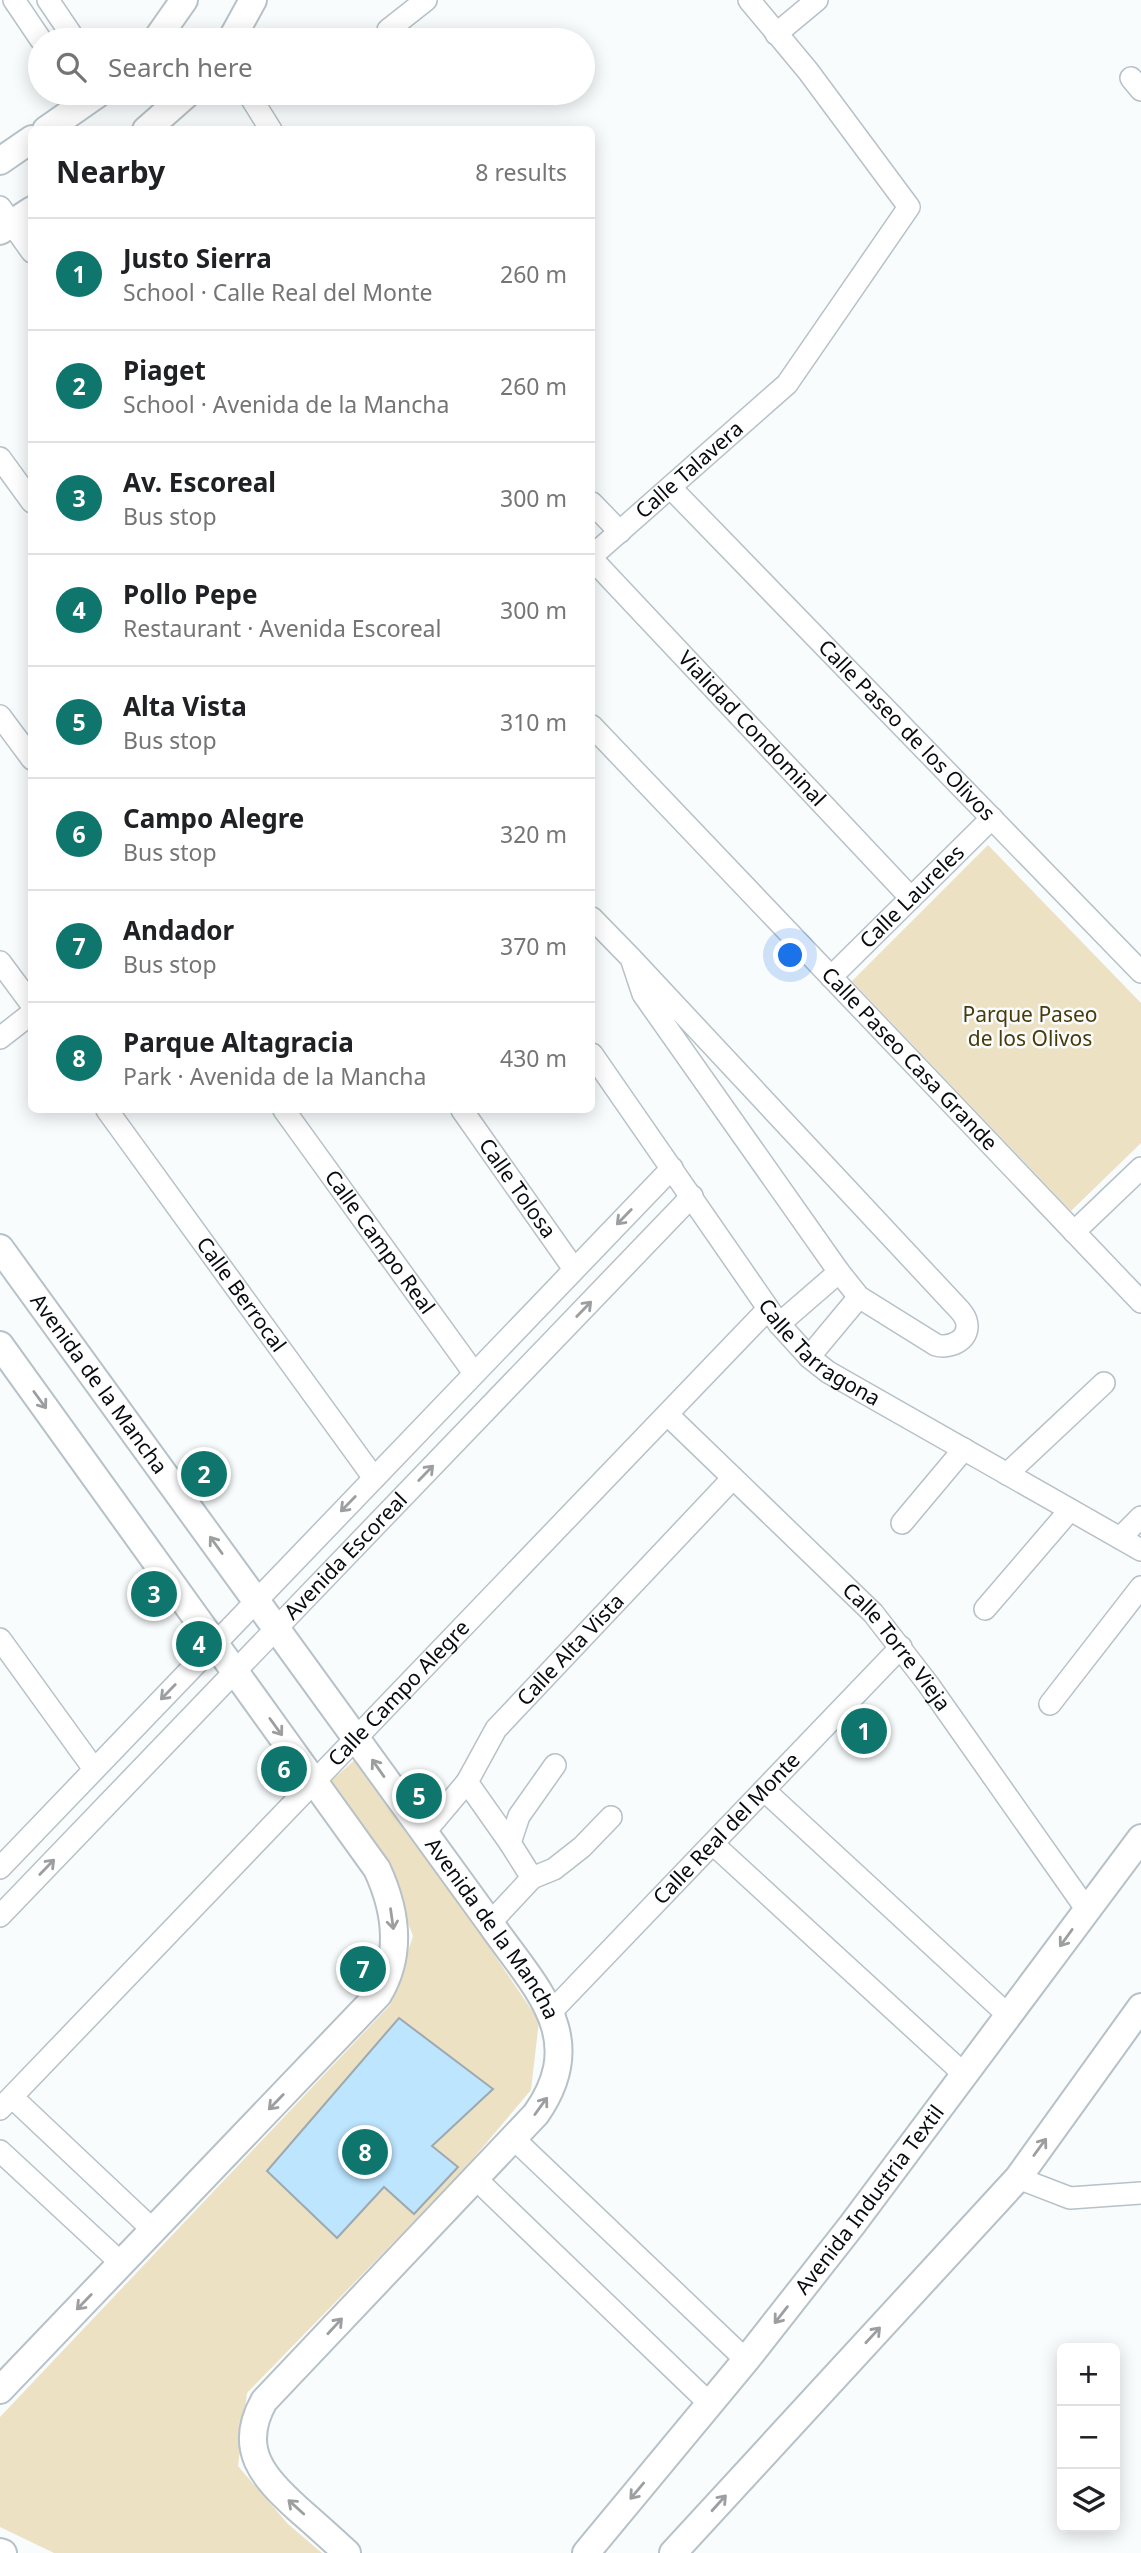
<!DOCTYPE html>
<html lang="en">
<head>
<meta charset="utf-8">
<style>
  :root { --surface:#fff; --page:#f6f6f6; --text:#202124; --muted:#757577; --line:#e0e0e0; --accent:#0f766e }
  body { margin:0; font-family:"Noto Sans",sans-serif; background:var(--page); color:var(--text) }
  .controls { position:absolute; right:21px; bottom:21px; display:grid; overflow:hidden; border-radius:10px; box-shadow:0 4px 18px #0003 }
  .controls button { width:63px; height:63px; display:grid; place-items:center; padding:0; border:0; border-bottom:2px solid var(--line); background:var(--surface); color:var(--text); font:35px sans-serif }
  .you { position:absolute; left:791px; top:956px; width:24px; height:24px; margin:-18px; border:5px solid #fff; border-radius:50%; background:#1a73e8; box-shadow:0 0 0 10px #1a73e833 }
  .badge { display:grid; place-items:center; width:46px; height:46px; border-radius:50%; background:var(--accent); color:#fff; font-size:23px; font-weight:700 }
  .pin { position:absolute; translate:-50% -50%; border:4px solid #fff; box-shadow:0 2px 7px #0006 }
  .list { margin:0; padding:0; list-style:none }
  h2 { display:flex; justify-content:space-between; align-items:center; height:91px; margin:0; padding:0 28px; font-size:30px }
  h2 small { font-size:23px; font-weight:400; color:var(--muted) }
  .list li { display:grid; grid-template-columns:46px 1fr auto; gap:21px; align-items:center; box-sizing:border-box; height:112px; padding:0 28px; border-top:2px solid var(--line) }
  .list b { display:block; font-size:26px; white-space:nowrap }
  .list p { margin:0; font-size:23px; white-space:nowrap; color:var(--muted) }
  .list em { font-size:23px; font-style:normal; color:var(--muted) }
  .icon { flex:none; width:38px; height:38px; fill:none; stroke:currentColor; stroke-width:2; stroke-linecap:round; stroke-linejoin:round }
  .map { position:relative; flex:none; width:1141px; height:2553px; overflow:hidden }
  .search { position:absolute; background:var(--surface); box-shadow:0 4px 18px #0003; left:28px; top:28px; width:567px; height:77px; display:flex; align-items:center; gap:18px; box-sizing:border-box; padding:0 24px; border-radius:38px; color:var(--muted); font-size:26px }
  .panel { position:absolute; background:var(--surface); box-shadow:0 4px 18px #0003; left:28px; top:126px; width:567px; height:987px; border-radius:10px }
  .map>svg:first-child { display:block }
  .green { fill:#ede1c3 }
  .building { fill:#bde5fe; stroke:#9da9b0; stroke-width:2 }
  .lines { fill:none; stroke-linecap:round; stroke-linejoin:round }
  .minor-casing { stroke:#b6c1c8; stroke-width:24 }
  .tertiary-casing { stroke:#b6c1c8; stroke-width:30 }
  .minor { stroke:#fff; stroke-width:21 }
  .tertiary { stroke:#fff; stroke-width:26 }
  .oneway { stroke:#9d9e9f }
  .labels { text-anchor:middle; stroke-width:5; stroke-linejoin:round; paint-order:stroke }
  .street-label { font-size:21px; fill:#090c0f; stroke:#f9fcfd }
  .park-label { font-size:21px; fill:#4a3a08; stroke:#f9fcfd }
</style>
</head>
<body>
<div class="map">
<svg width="1141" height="2553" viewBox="0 0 1141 2553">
  <rect width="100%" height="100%" fill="#f9fcfd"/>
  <g class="green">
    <path d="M 988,845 L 1141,1003 L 1141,1143 L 1071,1211 L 852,981 Z"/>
    <path d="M 357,1758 L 415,1837 L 539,2021 L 531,2090 L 461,2173 L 247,2393 L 238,2466 L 288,2524 L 322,2553 L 54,2553 L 0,2527 L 0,2417 L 390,2005 L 413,1936 L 379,1848 L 331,1781 Z"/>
  </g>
  <path class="building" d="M 399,2018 L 493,2089 L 432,2146 L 458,2167 L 414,2214 L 384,2187 L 337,2238 L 267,2171 Z"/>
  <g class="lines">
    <defs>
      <g id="minor">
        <path d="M 14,0 L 41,40"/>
        <path d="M 48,0 L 75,40"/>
        <path d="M 388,30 L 426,0"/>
        <path d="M 776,34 L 817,0"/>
        <path d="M 1131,78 L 1141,90"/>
        <path d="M 248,93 L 271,130"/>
        <path d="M 0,207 L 32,252"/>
        <path d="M 0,458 L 32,502"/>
        <path id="s1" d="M 671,488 L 1141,972"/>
        <path d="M 592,503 L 620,532"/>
        <path id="s2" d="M 592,556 L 787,384 L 909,207 L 808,71 L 749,0"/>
        <path id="s3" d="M 592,559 L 911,898"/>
        <path d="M 0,716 L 32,759"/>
        <path id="s4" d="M 592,726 L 1141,1302"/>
        <path d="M 592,918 L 631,958 L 955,1305 C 959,1309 964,1314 966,1320 C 972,1339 951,1349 936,1345 L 859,1297 L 839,1272 L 643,994 L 631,958"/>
        <path d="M 0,962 L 32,1005"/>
        <path id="s5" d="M 831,977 L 992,818"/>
        <path d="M 0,1038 L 32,1013"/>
        <path id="s6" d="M 592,1054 L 779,1324 L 809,1357 L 828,1372 L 1141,1550"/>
        <path id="s7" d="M 107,1110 L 374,1478"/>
        <path id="s8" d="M 284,1110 L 474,1373"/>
        <path id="s9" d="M 462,1110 L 574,1269"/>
        <path d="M 1074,1232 L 1141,1168"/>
        <path d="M 779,1324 L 839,1272"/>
        <path d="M 809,1357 L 859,1297"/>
        <path id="s10" d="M 668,1415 L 873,1613 L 928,1684 L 1087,1910"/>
        <path d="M 1007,1474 L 1104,1383"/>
        <path d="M 902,1523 L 964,1449"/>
        <path d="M 1120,1538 L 1141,1517"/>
        <path d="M 985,1609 L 1070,1510"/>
        <path d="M 0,1639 L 94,1769"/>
        <path d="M 1050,1704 L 1141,1587"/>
        <path d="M 467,1782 L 510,1843"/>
        <path d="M 764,1790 L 1009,2016"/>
        <path id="s11" d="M 424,1833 L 467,1782 L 496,1729 L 733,1478"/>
        <path d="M 713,1844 L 965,2075"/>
        <path d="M 0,1868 L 672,1168"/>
        <path d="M 532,1878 L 510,1843 L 519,1816 L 555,1765"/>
        <path id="s12" d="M 0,1916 L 692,1196"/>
        <path d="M 490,1923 L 532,1878 L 554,1869 L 582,1847 L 611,1817"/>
        <path id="s13" d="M 551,2012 L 901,1647"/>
        <path d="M 12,2097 L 153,2230"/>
        <path id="s14" d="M 0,2109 L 768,1309"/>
        <path d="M 513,2138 L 746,2360"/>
        <path d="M 0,2151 L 121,2263"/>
        <path d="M 475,2178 L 710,2404"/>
        <path d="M 1018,2178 L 1070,2198 L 1141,2193"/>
      </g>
      <g id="tertiary">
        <path d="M 156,40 L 184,0"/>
        <path d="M 231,40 L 253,0"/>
        <path d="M 46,130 L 99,93"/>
        <path d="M 146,130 L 188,93"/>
        <path d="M 0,161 L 32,139"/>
        <path d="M 0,231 L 32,210"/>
        <path id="s15" d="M 0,1248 L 490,1923 C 534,1987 591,2036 536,2114 L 264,2401 C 237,2449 263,2477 298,2509 C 314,2523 331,2538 347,2553"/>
        <path d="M 0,1345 L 377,1869 C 396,1910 403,1954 378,1995 L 0,2390"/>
        <path d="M 0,2552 L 3,2553"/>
        <path id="s16" d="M 586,2553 L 746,2360 L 852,2225 L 1141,1838"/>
        <path d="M 673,2553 L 1018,2178 L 1141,2007"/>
      </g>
    </defs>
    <use href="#minor" class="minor-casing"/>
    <use href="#tertiary" class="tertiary-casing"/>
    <use href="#minor" class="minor"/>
    <use href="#tertiary" class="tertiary"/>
  </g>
  <defs><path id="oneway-shaft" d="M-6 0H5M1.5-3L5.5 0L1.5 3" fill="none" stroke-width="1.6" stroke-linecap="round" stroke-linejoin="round" transform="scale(1.75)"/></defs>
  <g class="oneway">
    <use href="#oneway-shaft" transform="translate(624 1217) rotate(134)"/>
    <use href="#oneway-shaft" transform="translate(584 1309) rotate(-46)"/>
    <use href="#oneway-shaft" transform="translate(40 1400) rotate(54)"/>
    <use href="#oneway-shaft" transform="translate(426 1473) rotate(-46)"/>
    <use href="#oneway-shaft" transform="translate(348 1504) rotate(134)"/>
    <use href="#oneway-shaft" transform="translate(216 1545) rotate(-126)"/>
    <use href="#oneway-shaft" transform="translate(168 1692) rotate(134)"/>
    <use href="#oneway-shaft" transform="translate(276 1727) rotate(54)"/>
    <use href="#oneway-shaft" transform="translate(378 1768) rotate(-125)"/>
    <use href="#oneway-shaft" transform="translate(47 1867) rotate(-46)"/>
    <use href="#oneway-shaft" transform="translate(392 1919) rotate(82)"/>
    <use href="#oneway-shaft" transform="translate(1066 1938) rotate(126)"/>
    <use href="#oneway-shaft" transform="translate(276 2102) rotate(134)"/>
    <use href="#oneway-shaft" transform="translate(541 2106) rotate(-54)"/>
    <use href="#oneway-shaft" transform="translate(1040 2147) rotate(-54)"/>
    <use href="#oneway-shaft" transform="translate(84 2302) rotate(134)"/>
    <use href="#oneway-shaft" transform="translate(781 2315) rotate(128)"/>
    <use href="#oneway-shaft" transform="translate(335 2326) rotate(-47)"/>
    <use href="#oneway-shaft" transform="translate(873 2335) rotate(-47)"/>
    <use href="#oneway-shaft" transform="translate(637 2491) rotate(130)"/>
    <use href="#oneway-shaft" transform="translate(719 2503) rotate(-48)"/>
    <use href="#oneway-shaft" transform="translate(296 2507) rotate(-138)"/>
  </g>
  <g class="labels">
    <g class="street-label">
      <text dy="7" stroke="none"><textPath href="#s2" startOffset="130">Calle Talavera</textPath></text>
      <text dy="7" stroke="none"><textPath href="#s3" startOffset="233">Vialidad Condominal</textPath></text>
      <text dy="7" stroke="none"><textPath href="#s1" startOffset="338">Calle Paseo de los Olivos</textPath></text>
      <text dy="7" stroke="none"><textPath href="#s5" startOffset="114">Calle Laureles</textPath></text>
      <text dy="7" stroke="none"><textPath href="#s4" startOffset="460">Calle Paseo Casa Grande</textPath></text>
      <text dy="7" stroke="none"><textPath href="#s9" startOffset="96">Calle Tolosa</textPath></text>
      <text dy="7" stroke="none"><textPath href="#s8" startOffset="163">Calle Campo Real</textPath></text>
      <text dy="7" stroke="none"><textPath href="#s7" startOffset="228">Calle Berrocal</textPath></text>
      <text dy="7" stroke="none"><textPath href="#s6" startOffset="378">Calle Tarragona</textPath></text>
      <text dy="7" stroke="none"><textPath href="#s15" startOffset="168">Avenida de la Mancha</textPath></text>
      <text dy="7" stroke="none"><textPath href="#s12" startOffset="499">Avenida Escoreal</textPath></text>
      <text dy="7" stroke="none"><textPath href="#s10" startOffset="326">Calle Torre Vieja</textPath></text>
      <text dy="7" stroke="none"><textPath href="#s11" startOffset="236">Calle Alta Vista</textPath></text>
      <text dy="7" stroke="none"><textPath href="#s14" startOffset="576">Calle Campo Alegre</textPath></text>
      <text dy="7" stroke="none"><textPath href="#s13" startOffset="254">Calle Real del Monte</textPath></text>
      <text dy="7" stroke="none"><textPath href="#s15" startOffset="840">Avenida de la Mancha</textPath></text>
      <text dy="7" stroke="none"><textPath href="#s16" startOffset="453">Avenida Industria Textil</textPath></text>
    </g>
    <g class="park-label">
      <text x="1030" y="1022">Parque Paseo<tspan x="1030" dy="24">de los Olivos</tspan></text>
    </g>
  </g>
</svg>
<div class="controls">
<button>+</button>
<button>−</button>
<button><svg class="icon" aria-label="layers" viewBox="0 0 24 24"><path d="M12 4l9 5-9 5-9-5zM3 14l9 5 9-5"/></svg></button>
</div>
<div class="you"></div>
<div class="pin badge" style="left:864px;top:1731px">1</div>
<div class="pin badge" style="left:204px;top:1474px">2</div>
<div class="pin badge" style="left:154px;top:1594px">3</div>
<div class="pin badge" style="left:199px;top:1644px">4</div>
<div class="pin badge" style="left:419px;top:1796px">5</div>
<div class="pin badge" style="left:284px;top:1769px">6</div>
<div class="pin badge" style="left:363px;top:1969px">7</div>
<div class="pin badge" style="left:365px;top:2152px">8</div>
<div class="search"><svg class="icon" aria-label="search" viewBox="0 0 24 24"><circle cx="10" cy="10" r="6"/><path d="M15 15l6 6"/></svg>Search here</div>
<section class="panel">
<h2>Nearby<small>8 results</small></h2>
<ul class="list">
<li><span class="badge">1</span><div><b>Justo Sierra</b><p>School · Calle Real del Monte</p></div><em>260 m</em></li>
<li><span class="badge">2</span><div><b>Piaget</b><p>School · Avenida de la Mancha</p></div><em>260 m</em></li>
<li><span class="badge">3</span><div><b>Av. Escoreal</b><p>Bus stop</p></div><em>300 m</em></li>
<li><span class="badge">4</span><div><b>Pollo Pepe</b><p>Restaurant · Avenida Escoreal</p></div><em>300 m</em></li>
<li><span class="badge">5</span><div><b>Alta Vista</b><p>Bus stop</p></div><em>310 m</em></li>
<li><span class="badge">6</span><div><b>Campo Alegre</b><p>Bus stop</p></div><em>320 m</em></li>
<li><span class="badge">7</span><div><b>Andador</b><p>Bus stop</p></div><em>370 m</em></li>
<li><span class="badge">8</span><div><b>Parque Altagracia</b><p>Park · Avenida de la Mancha</p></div><em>430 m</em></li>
</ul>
</section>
</div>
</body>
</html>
